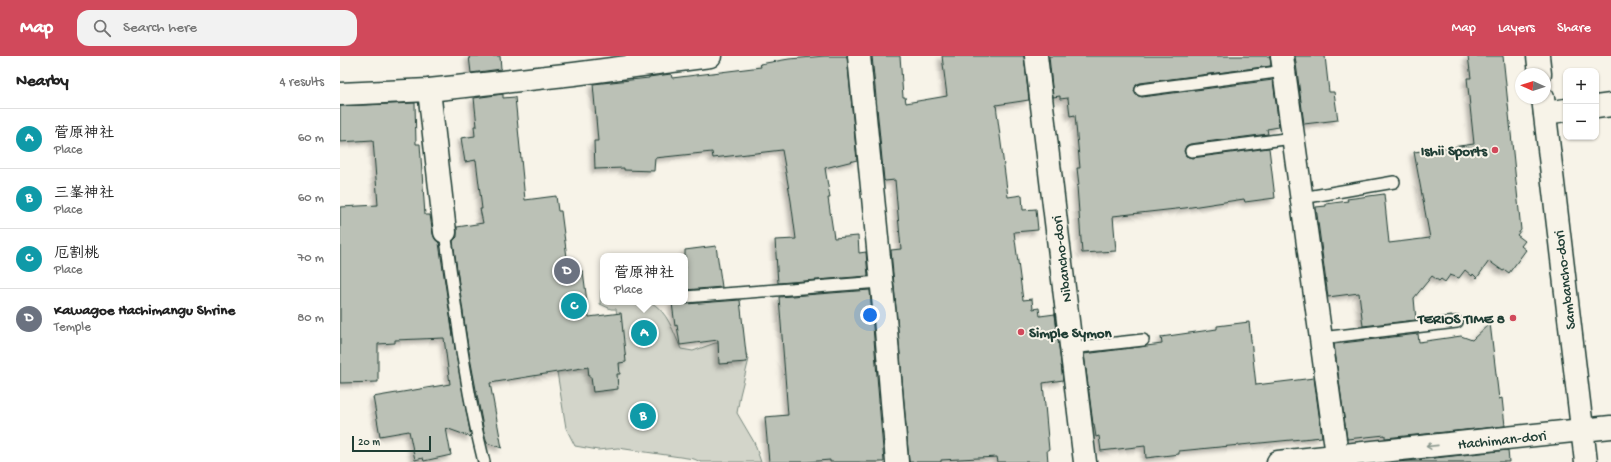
<!DOCTYPE html>
<html lang="en">
<head>
<meta charset="utf-8">
<style>
  :root { --surface:#fff; --page:#f2f2f2; --text:#222; --muted:#767676; --line:#e0e0e0; --accent:#d1495b }
  body { margin:0; font-family:"Gochi Hand","Klee One",sans-serif; background:var(--page); color:var(--text) }
  .controls { position:absolute; right:12px; top:12px; display:grid; overflow:hidden; border-radius:8px; box-shadow:0 1px 3px #0004 }
  .controls button { width:36px; height:36px; display:grid; place-items:center; padding:0; border:0; border-bottom:1px solid var(--line); background:var(--surface); color:var(--text); font:20px sans-serif }
  .compass { position:absolute; left:1175px; top:12px; width:36px; height:36px; border-radius:50%; background:var(--surface); box-shadow:0 1px 3px #0004; rotate:273deg }
  .scale { position:absolute; left:12px; bottom:10px; width:79px; box-sizing:border-box; padding-left:4px; border:2px solid #1f3d34; border-top:0; font-size:11px; line-height:14px; white-space:nowrap; color:#1f3d34; -webkit-text-stroke:3px #f7f3e8; paint-order:stroke }
  .you { position:absolute; left:530px; top:259px; width:14px; height:14px; margin:-10px; border:3px solid #fff; border-radius:50%; background:#1a73e8; box-shadow:0 0 0 6px #1a73e833 }
  .badge { display:grid; place-items:center; width:26px; height:26px; border-radius:50%; background:var(--accent); color:#fff; font-size:13px; font-weight:700 }
  .pin { position:absolute; translate:-50% -50%; border:2px solid #fff; box-shadow:0 1px 4px #0006 }
  .popup { position:absolute; left:260px; top:197px; width:88px; height:52px; box-sizing:border-box; display:grid; place-content:center; border-radius:8px; background:var(--surface); filter:drop-shadow(0 1px 3px #0005); font-size:13px; white-space:nowrap; color:var(--muted) }
  .popup b { font-size:15px; color:var(--text) }
  .popup::after { content:''; position:absolute; left:50%; top:100%; margin-left:-8px; border:8px solid transparent; border-top-color:var(--surface) }
  .list { margin:0; padding:0; list-style:none }
  h2 { display:flex; justify-content:space-between; align-items:center; height:52px; margin:0; padding:0 16px; font-size:17px }
  h2 small { font-size:13px; font-weight:400; color:var(--muted) }
  .list li { display:grid; grid-template-columns:26px 1fr auto; gap:12px; align-items:center; box-sizing:border-box; height:60px; padding:0 16px; border-top:1px solid var(--line) }
  .list b { display:block; font-size:15px; white-space:nowrap }
  .list p { margin:0; font-size:13px; white-space:nowrap; color:var(--muted) }
  .list em { font-size:13px; font-style:normal; color:var(--muted) }
  .icon { flex:none; width:22px; height:22px; fill:none; stroke:currentColor; stroke-width:2; stroke-linecap:round; stroke-linejoin:round }
  .map { position:relative; flex:none; width:1271px; height:406px; overflow:hidden }
  header { display:flex; align-items:center; gap:24px; box-sizing:border-box; height:56px; padding:0 20px; background:var(--accent); color:#fff }
  header strong { font-size:19px }
  nav { display:flex; gap:22px; margin-inline-start:auto; font-size:14px }
  .search { width:280px; height:36px; background:var(--page); display:flex; align-items:center; gap:10px; box-sizing:border-box; padding:0 14px; border-radius:12px; color:var(--muted); font-size:15px }
  main { display:flex }
  aside { flex:1; background:var(--surface) }
  .map>svg:first-child { display:block }
  .green { fill:#d3d5ca; stroke:#79897f }
  .building { fill:#bbc1b6; stroke:#1f3d34; filter:url(#shadow) }
  .lines { fill:none; stroke-linecap:round; stroke-linejoin:round }
  .lane-casing { stroke:#1f3d34; stroke-width:14 }
  .street-casing { stroke:#1f3d34; stroke-width:25 }
  .secondary-casing { stroke:#1f3d34; stroke-width:25 }
  .lane { stroke:#f7f3e8; stroke-width:11 }
  .street { stroke:#f7f3e8; stroke-width:22 }
  .secondary { stroke:#f7f3e8; stroke-width:22 }
  .oneway { stroke:#8b988e }
  .poi-dot { fill:#d1495b; stroke:#f7f3e8; stroke-width:1.5 }
  .labels { text-anchor:middle; stroke-width:4; stroke-linejoin:round; paint-order:stroke }
  .poi-label { font-size:15px; font-weight:bold; fill:#1f3d34; stroke:#f7f3e8; text-anchor:end }
  .street-label { font-size:15px; fill:#1f3d34; stroke:#f7f3e8 }
</style>
</head>
<body>
<header>
<strong>Map</strong>
<div class="search"><svg class="icon" aria-label="search" viewBox="0 0 24 24"><circle cx="10" cy="10" r="6"/><path d="M15 15l6 6"/></svg>Search here</div>
<nav><a>Map</a><a>Layers</a><a>Share</a></nav>
</header>
<main>
<aside>
<h2>Nearby<small>4 results</small></h2>
<ul class="list">
<li><span class="badge" style="background:#0f9aa8">A</span><div><b>菅原神社</b><p>Place</p></div><em>60 m</em></li>
<li><span class="badge" style="background:#0f9aa8">B</span><div><b>三峯神社</b><p>Place</p></div><em>60 m</em></li>
<li><span class="badge" style="background:#0f9aa8">C</span><div><b>厄割桃</b><p>Place</p></div><em>70 m</em></li>
<li><span class="badge" style="background:#6b7280">D</span><div><b>Kawagoe Hachimangu Shrine</b><p>Temple</p></div><em>80 m</em></li>
</ul>
</aside>
<div class="map">
<svg width="1271" height="406" viewBox="0 0 1271 406">
  <defs>
    <filter id="shadow"><feDropShadow dx="-3.5" dy="3.5" stdDeviation="2" flood-color="#0004"/></filter>
  </defs>
  <rect width="100%" height="100%" fill="#f7f3e8"/>
  <filter id="ink" filterUnits="userSpaceOnUse"><feTurbulence type="fractalNoise" baseFrequency=".025" numOctaves="2"/><feDisplacementMap in="SourceGraphic" scale="8" xChannelSelector="R" yChannelSelector="G"/><feConvolveMatrix kernelMatrix="1 2 1 2 8 2 1 2 1" color-interpolation-filters="sRGB"/></filter>
  <g filter="url(#ink)">
    <path class="green" d="M 263,227 L 263,246 L 310,246 C 327,254 334,277 341,293 L 353,295 L 375,287 L 400,287 L 409,303 L 400,339 L 397,357 L 414,386 L 421,406 L 361,406 L 354,403 L 278,392 L 258,394 L 235,390 L 226,372 L 217,316 L 245,292 L 280,275 L 276,253 L 271,253 L 260,248 L 261,235 Z"/>
    <g class="building">
      <path d="M 129,0 L 160,0 L 161,13 L 131,17 Z"/>
      <path d="M 485,0 L 507,0 L 517,104 L 485,112 L 490,142 L 488,142 L 494,182 L 518,180 L 519,197 L 526,196 L 528,220 L 438,227 L 435,184 L 456,183 L 451,145 L 442,94 L 373,102 L 372,96 L 315,102 L 314,115 L 284,114 L 284,112 L 255,113 L 254,85 L 258,85 L 253,28 L 309,22 L 309,21 L 331,18 L 332,22 L 421,11 L 420,8 L 449,3 Z"/>
      <path d="M 532,0 L 560,0 L 563,41 L 565,41 L 566,47 L 607,40 L 602,0 L 684,0 L 689,44 L 656,49 L 668,141 L 682,139 L 683,154 L 696,153 L 698,174 L 674,176 L 683,244 L 692,243 L 693,253 L 699,252 L 700,260 L 715,258 L 723,324 L 703,327 L 709,394 L 707,394 L 708,406 L 658,406 L 657,401 L 601,404 L 601,406 L 569,406 L 551,194 L 561,193 L 555,124 L 545,125 L 544,124 Z"/>
      <path d="M 709,0 L 930,0 L 931,10 L 800,27 L 796,29 L 794,35 L 796,39 L 802,41 L 933,24 L 939,71 L 927,73 L 928,78 L 850,88 L 846,90 L 844,95 L 846,100 L 852,102 L 929,92 L 935,142 L 905,146 L 904,143 L 845,152 L 773,160 L 776,195 L 742,197 L 737,130 L 739,129 L 737,112 L 740,112 L 735,59 L 730,60 L 728,42 L 720,43 L 720,40 L 713,41 Z"/>
      <path d="M 955,0 L 985,0 L 989,36 L 994,36 L 998,64 L 964,68 Z"/>
      <path d="M 1128,0 L 1163,0 L 1181,174 L 1177,179 L 1185,185 L 1181,190 L 1186,194 L 1169,217 L 1165,214 L 1163,215 L 1149,205 L 1137,222 L 1133,218 L 1132,220 L 1125,214 L 1119,222 L 1110,219 L 1105,226 L 1101,223 L 1099,225 L 1092,220 L 1074,242 L 1076,264 L 1023,270 L 1019,237 L 988,241 L 976,151 L 986,150 L 986,148 L 1008,145 L 1007,143 L 1044,138 L 1049,187 L 1090,182 L 1074,96 L 1134,88 L 1127,22 L 1131,22 Z"/>
      <path d="M 163,38 L 163,42 L 175,41 L 185,144 L 216,140 L 218,155 L 221,155 L 229,217 L 243,215 L 249,261 L 281,257 L 286,306 L 279,307 L 280,318 L 277,318 L 278,333 L 253,336 L 251,321 L 249,321 L 248,311 L 150,327 L 162,392 L 147,387 L 144,376 L 128,291 L 113,185 L 117,181 L 117,171 L 143,167 L 140,153 L 142,153 L 136,104 L 125,106 L 121,82 L 135,80 L 134,70 L 137,70 L 134,42 Z"/>
      <path d="M 75,47 L 76,88 L 80,88 L 85,159 L 90,159 L 93,178 L 95,183 L 99,187 L 115,293 L 131,381 L 106,372 L 111,399 L 84,405 L 83,402 L 75,404 L 69,375 L 40,380 L 33,341 L 110,328 L 104,282 L 55,284 L 55,287 L 38,288 L 38,326 L 0,327 L 0,151 L 38,149 L 33,84 L 0,86 L 0,50 Z"/>
      <path d="M 376,190 L 382,231 L 345,234 L 345,194 Z"/>
      <path d="M 530,234 L 544,406 L 490,406 L 490,404 L 466,406 L 429,406 L 425,361 L 448,359 L 439,241 Z"/>
      <path d="M 400,244 L 407,306 L 379,308 L 378,284 L 340,289 L 337,269 L 335,270 L 332,247 L 340,246 L 346,248 Z"/>
      <path d="M 909,266 L 916,329 L 974,322 L 982,381 L 839,395 L 839,398 L 806,402 L 805,390 L 761,395 L 759,380 L 756,381 L 754,368 L 753,368 L 744,298 L 822,288 L 821,281 L 877,273 L 877,270 Z"/>
      <path d="M 1150,267 L 1159,343 L 1162,342 L 1165,370 L 1045,382 L 1045,379 L 1007,383 L 994,288 L 1078,278 L 1079,286 L 1121,280 L 1132,284 Z"/>
      <path d="M 1168,394 L 1169,406 L 1058,406 Z"/>
    </g>
    <g class="lines">
      <defs>
        <g id="lane">
          <path d="M 801,34 L 944,15"/>
          <path d="M 851,95 L 953,82"/>
          <path d="M 962,142 L 1054,126"/>
          <path d="M 105,176 C 116,253 125,331 144,406"/>
          <path d="M 345,241 L 540,226"/>
          <path d="M 981,282 L 1117,266"/>
          <path d="M 731,292 L 803,284"/>
        </g>
        <g id="street">
          <path d="M 519,0 L 545,262 L 557,406"/>
          <path d="M 696,0 L 745,406"/>
          <path d="M 942,0 L 998,406"/>
          <path d="M 89,34 L 105,176"/>
          <path d="M 0,38 L 89,34 L 234,18 L 370,0"/>
          <path d="M 1256,51 L 1271,49"/>
          <path d="M 1205,57 L 1226,54"/>
          <path d="M 938,406 L 1271,371"/>
        </g>
        <g id="secondary">
          <path d="M 1198,0 L 1200,18"/>
          <path d="M 1203,42 L 1246,406"/>
        </g>
      </defs>
      <use href="#lane" class="lane-casing"/>
      <use href="#street" class="street-casing"/>
      <use href="#secondary" class="secondary-casing"/>
      <use href="#lane" class="lane"/>
      <use href="#street" class="street"/>
      <use href="#secondary" class="secondary"/>
    </g>
    <defs><path id="oneway-shaft" d="M-6 0H5M1.5-3L5.5 0L1.5 3" fill="none" stroke-width="1.6" stroke-linecap="round" stroke-linejoin="round"/></defs>
    <use class="oneway" href="#oneway-shaft" transform="translate(1092 390) rotate(174)"/>
  </g>
  <g class="poi-dot">
    <circle cx="1155" cy="94" r="4"/>
    <circle cx="1173" cy="262" r="4"/>
    <circle cx="681" cy="276" r="4"/>
  </g>
  <g class="labels">
    <g class="poi-label">
      <text x="1147" y="99">Ishii Sports</text>
      <text x="1165" y="267">TERIOS TIME 8</text>
      <text x="689" y="281" text-anchor="start">Simple Symon</text>
    </g>
    <g class="street-label">
      <text transform="translate(721 203) rotate(-97)" y="5">Nibancho-dori</text>
      <text transform="translate(1224 224) rotate(-97)" y="5">Sambancho-dori</text>
      <text transform="translate(1162 383) rotate(-6)" y="5">Hachiman-dori</text>
    </g>
  </g>
</svg>
<div class="controls">
<button>+</button>
<button>−</button>
</div>
<svg class="compass" viewBox="-18 -18 36 36"><path d="M0-13l5 13h-10z" fill="#e53935"/><path d="M0 13l5-13h-10z" fill="#767676"/></svg>
<div class="scale">20 m</div>
<div class="you"></div>
<div class="pin badge" style="left:304px;top:277px;background:#0f9aa8">A</div>
<div class="popup"><b>菅原神社</b>Place</div>
<div class="pin badge" style="left:303px;top:360px;background:#0f9aa8">B</div>
<div class="pin badge" style="left:234px;top:250px;background:#0f9aa8">C</div>
<div class="pin badge" style="left:227px;top:215px;background:#6b7280">D</div>
</div>
</main>
</body>
</html>
